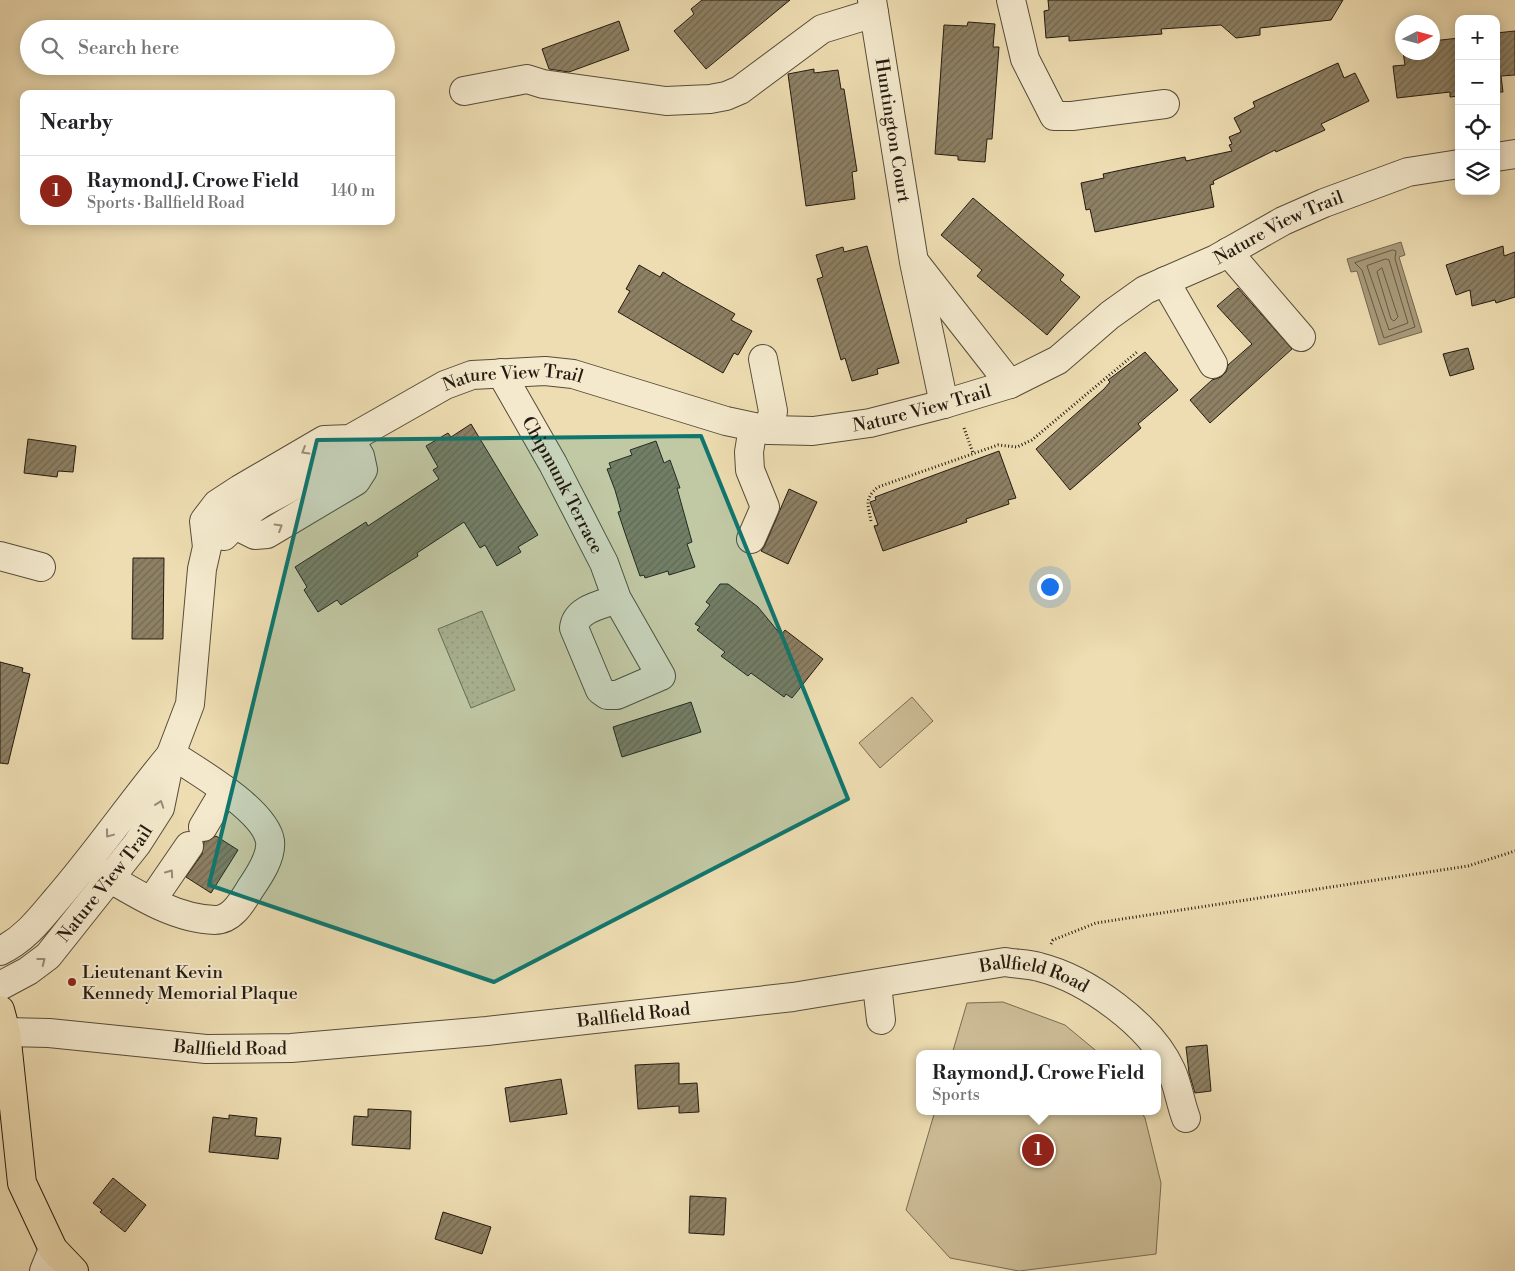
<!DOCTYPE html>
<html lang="en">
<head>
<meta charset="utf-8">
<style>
  :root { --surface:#fff; --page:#f2f2f2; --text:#202124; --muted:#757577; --line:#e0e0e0; --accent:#8f2418 }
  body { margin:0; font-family:"Libre Bodoni",serif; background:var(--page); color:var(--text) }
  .controls { position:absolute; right:15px; top:15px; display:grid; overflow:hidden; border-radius:10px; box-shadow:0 2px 12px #0003 }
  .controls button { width:45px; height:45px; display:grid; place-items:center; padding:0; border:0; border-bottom:1px solid var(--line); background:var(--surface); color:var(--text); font:25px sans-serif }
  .compass { position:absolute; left:1395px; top:15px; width:45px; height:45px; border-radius:50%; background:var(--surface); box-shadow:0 2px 12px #0003; rotate:84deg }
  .you { position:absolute; left:1049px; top:586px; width:18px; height:18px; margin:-12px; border:4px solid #fff; border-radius:50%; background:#1a73e8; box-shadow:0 0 0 8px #1a73e833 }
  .badge { display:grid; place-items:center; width:32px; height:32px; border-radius:50%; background:var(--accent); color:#fff; font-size:16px; font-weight:700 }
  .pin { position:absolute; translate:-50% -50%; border:2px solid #fff; box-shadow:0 1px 5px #0006 }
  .popup { position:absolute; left:916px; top:1050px; width:245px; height:65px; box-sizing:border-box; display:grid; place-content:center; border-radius:10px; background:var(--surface); filter:drop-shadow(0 1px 4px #0005); font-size:16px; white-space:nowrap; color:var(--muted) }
  .popup b { font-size:19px; color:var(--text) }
  .popup::after { content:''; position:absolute; left:50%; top:100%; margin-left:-10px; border:10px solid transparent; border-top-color:var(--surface) }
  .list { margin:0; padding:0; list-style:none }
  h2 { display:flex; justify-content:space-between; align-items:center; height:65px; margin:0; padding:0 20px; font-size:21px }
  h2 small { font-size:16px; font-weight:400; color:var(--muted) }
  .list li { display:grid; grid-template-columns:32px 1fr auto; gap:15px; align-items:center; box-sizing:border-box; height:70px; padding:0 20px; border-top:1px solid var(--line) }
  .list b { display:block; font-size:19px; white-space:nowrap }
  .list p { margin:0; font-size:16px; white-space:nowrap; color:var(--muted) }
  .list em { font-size:16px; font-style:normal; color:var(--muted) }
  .icon { flex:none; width:28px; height:28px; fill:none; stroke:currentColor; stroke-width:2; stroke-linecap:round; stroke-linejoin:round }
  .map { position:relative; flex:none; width:1515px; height:1271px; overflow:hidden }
  .search { position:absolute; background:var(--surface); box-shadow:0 2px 12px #0003; left:20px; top:20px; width:375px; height:55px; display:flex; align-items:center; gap:12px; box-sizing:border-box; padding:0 18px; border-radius:28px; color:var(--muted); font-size:19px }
  .panel { position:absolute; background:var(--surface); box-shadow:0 2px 12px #0003; left:20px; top:90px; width:375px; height:135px; border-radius:10px }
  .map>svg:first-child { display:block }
  .park { fill:url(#park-dots); stroke:#786c53 }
  .pitch { fill:#ccbc96; stroke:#786c53 }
  .water { fill:#a99b7b; stroke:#746850 }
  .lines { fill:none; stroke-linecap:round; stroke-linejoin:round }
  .shore { stroke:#665b46; stroke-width:1 }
  .building { fill:url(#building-hatch); stroke:#241b10 }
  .minor-casing { stroke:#564c38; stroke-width:30 }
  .major-casing { stroke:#241b10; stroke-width:30 }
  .path { stroke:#241b10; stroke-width:3; stroke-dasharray:1 2.5; stroke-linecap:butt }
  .minor { stroke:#f4e9cd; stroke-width:28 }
  .major { stroke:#eeddb2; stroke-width:28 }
  .oneway { stroke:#968c78 }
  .marked { fill:#0f766e; fill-opacity:0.2; stroke:#0f766e; stroke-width:4; stroke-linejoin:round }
  .poi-dot { fill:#8f2418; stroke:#f4e9cd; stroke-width:2 }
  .labels { text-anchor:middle; stroke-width:4; stroke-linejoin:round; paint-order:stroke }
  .street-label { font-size:18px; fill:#241b10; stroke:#f4e9cd }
  .poi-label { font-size:18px; fill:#241b10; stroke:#f4e9cd; text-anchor:start }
</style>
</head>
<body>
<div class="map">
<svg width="1515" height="1271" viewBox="0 0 1515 1271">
  <defs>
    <pattern id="park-dots" width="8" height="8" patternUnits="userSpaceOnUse" patternTransform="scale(1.25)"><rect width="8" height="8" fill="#ccbc96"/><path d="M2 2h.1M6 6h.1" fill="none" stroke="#afa180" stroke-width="1.8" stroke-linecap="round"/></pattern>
    <pattern id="building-hatch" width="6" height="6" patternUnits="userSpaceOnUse" patternTransform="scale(1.25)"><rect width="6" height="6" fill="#8d8064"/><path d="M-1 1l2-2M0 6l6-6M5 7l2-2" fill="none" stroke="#736851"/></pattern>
  </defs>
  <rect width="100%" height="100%" fill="#eeddb2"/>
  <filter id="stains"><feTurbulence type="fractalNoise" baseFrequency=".004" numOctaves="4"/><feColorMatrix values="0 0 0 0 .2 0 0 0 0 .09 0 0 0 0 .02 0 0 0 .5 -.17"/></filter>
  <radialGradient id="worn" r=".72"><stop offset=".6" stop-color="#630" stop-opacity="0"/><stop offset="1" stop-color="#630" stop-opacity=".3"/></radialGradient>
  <path class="park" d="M 482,611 L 515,690 L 471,708 L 438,629 Z"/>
  <g class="pitch">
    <path d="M 912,697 L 933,721 L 880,768 L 859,743 Z"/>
    <path d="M 1003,1002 L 1065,1025 L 1100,1054 L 952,1054 L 967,1003 Z"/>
    <path d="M 935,1111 L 1141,1111 L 1145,1118 L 1161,1183 L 1156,1254 L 1019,1271 L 950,1258 L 906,1210 Z"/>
  </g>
  <path class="water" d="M 1401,242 L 1405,255 L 1399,257 L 1422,332 L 1379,345 L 1357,271 L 1351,272 L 1347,259 Z"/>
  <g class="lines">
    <g class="shore">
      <path d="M 1393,250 L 1396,251 L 1395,259 L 1415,327 L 1384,338 L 1362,270 L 1355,263 Z"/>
      <path d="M 1386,259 L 1389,260 L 1408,323 L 1389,330 L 1367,266 Z"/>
      <path d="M 1382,268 L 1398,317 L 1394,321 L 1391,319 L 1377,272 Z"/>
    </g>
  </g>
  <g class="building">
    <path d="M 702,0 L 790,0 L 706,69 L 674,31 L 694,14 L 691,9 Z"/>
    <path d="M 1048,0 L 1343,0 L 1331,20 L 1260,28 L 1260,35 L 1236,38 L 1221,25 L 1161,29 L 1162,34 L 1069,41 L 1069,36 L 1046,38 L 1044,11 L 1049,10 Z"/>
    <path d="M 619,21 L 629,50 L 569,72 L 549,69 L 542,49 Z"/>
    <path d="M 968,22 L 995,24 L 993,47 L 999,47 L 992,139 L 987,139 L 985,162 L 958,160 L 958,156 L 935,154 L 944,25 L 967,26 Z"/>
    <path d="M 1515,31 L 1515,75 L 1501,76 L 1503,92 L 1496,92 L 1496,33 Z"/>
    <path d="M 1459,38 L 1459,96 L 1450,97 L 1450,92 L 1397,98 L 1393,66 L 1405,65 L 1403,52 L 1432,52 L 1432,41 Z"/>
    <path d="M 1338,63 L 1344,78 L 1355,73 L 1369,101 L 1321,124 L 1325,130 L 1276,152 L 1275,150 L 1213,181 L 1214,184 L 1210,185 L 1214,207 L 1095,232 L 1090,209 L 1086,210 L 1081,183 L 1104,178 L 1103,174 L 1126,169 L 1185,157 L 1186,161 L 1232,151 L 1229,145 L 1232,144 L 1229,137 L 1241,132 L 1234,118 L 1255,107 L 1253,102 Z"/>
    <path d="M 814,69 L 814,73 L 838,70 L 841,89 L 844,89 L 857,171 L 852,172 L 855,199 L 806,206 L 788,74 Z"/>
    <path d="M 973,198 L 1064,275 L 1060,280 L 1080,297 L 1047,335 L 977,276 L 982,270 L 941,235 Z"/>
    <path d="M 867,246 L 899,363 L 877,369 L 878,374 L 852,381 L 845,358 L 841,360 L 823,298 L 817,279 L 823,277 L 816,255 L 843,247 L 844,252 Z"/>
    <path d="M 1503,246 L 1504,256 L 1515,252 L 1515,297 L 1496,303 L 1495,300 L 1472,306 L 1470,290 L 1456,295 L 1446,265 Z"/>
    <path d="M 639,265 L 660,277 L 663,272 L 682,284 L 735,314 L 731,320 L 752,331 L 738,355 L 734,353 L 723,373 L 618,312 L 630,291 L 626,289 Z"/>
    <path d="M 1238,288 L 1292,349 L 1210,423 L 1190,400 L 1212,380 L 1221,377 L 1226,372 L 1228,365 L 1252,344 L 1217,306 Z"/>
    <path d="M 1468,348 L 1474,369 L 1450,376 L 1443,354 Z"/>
    <path d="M 1145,352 L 1178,390 L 1138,424 L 1141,428 L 1070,490 L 1036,449 L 1104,389 L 1110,382 L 1108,380 Z"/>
    <path d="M 471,424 L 538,535 L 518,547 L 521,552 L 497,566 L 485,545 L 480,548 L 464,522 L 417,553 L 418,556 L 341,605 L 337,600 L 318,612 L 304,590 L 307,587 L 295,567 L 366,522 L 368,526 L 439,479 L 433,470 L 438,467 L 426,446 L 448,433 L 451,437 Z"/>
    <path d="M 28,439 L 76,446 L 73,472 L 58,471 L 57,477 L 24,473 Z"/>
    <path d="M 656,441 L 664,463 L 670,460 L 680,488 L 677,488 L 692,542 L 687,544 L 695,567 L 669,575 L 668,571 L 645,578 L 644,575 L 640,576 L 626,536 L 618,512 L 621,511 L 615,490 L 607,469 L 611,468 L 609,463 L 632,455 L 630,450 Z"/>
    <path d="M 999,451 L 1016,498 L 1008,500 L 1009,504 L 966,519 L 967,522 L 883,551 L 874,526 L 878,525 L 870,502 L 876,500 L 875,497 Z"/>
    <path d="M 789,489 L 817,502 L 788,564 L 761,551 L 765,545 Z"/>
    <path d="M 133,558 L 164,558 L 163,639 L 132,639 Z"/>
    <path d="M 720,584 L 728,584 L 758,607 L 781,635 L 785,630 L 823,659 L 792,698 L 786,694 L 784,697 L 751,673 L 748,676 L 721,656 L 725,652 L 697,630 L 700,627 L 695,624 L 710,605 L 706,602 Z"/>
    <path d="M 0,662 L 23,668 L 22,672 L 30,674 L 8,764 L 0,763 Z"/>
    <path d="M 691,702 L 701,732 L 622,757 L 613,727 Z"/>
    <path d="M 216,836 L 238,850 L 211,893 L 186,877 L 202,854 L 204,842 Z"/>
    <path d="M 1207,1045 L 1211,1091 L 1195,1093 L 1189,1073 L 1186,1047 Z"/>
    <path d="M 679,1063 L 679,1084 L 697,1083 L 699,1112 L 679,1113 L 679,1106 L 638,1109 L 635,1065 Z"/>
    <path d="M 561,1079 L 567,1114 L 510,1122 L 505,1088 Z"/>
    <path d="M 368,1109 L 411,1111 L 410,1149 L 352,1145 L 354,1116 L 368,1117 Z"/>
    <path d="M 229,1115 L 257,1118 L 255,1136 L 281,1138 L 278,1159 L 209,1152 L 213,1117 L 229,1119 Z"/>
    <path d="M 113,1178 L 146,1205 L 125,1232 L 100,1212 L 102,1210 L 93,1203 Z"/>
    <path d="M 690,1196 L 726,1198 L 724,1235 L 689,1233 Z"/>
    <path d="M 443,1212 L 491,1227 L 482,1254 L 435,1239 Z"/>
  </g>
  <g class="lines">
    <defs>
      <g id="minor">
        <path id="s1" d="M 872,0 L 914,262 L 944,404"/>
        <path d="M 1011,0 L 1025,59 L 1054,116 L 1072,116 L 1165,104"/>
        <path d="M 464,91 L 527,79 L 543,84 L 666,101 L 710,99 L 726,96 L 740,90 L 822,29 L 874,13"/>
        <path d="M 1496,157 L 1515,154"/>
        <path d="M 1228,252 L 1301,337"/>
        <path d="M 917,265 L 1010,384"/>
        <path d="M 1165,281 L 1213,364"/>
        <path d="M 763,359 L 773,411 L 769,430"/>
        <path id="s2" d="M 501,373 L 553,464 L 604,563 L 617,599 L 661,676 L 617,695 L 607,695 L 600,690 L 574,628 C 576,609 601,605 617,599"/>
        <path d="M 235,525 L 255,535 L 267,534 L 356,481 L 363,470 L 360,456 L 350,439"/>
        <path d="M 224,536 L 243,516 L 260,504 L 338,462 L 350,439"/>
        <path d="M 751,539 L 765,507 L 750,470 L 749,452 L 753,427"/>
        <path d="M 0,556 L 41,567"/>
        <path d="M 203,827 L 225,790"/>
        <path d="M 87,865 C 125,886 169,919 215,920 C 232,920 242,902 250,889 C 259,876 272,857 270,841 C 265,810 197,771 171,754"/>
        <path d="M 152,900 L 189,846"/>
        <path d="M 0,951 C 24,940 40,919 56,900 C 96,854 130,804 169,757"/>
        <path d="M 877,985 L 881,1020"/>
        <path id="s3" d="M 0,986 L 28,971 L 48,956 L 137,844 L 160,808 L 171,754 L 190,704 L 202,569 L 207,547 L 204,521 L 217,504 L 240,489 L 324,440 L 350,439 L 445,385 L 472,375 L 545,371 L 573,374 L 726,421 L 769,430 L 813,431 L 870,423 L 944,404 L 1010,384 L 1058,360 L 1110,315 L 1145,290 L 1216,259 L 1283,221 L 1324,203 L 1408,172 L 1459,164"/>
        <path id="s4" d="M 6,1032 L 49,1033 L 206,1049 L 291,1048 L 487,1031 L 793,997 L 1005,962 C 1016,964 1029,964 1039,967 C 1087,979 1151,1025 1171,1070 C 1178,1085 1180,1102 1186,1118"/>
        <path d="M 44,1271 L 53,1249"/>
      </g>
      <path id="major" d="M 0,1010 L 6,1032 L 22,1183 L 53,1249 L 74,1271"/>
    </defs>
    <use href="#minor" class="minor-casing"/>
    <use href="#major" class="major-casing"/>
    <g class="path">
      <path d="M 964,428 L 973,453"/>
      <path d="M 871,521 C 868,504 864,499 878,487 L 998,445 L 1017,447 L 1032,440 L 1137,352"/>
      <path d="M 1051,944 L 1053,940 L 1096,923 L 1468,866 L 1515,851"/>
    </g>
    <use href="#minor" class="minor"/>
    <use href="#major" class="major"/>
  </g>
  <defs><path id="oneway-chevron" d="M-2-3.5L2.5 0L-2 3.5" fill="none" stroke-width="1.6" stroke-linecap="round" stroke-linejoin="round" transform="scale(1.25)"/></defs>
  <g class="oneway">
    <use href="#oneway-chevron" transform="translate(305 451) rotate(150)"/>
    <use href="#oneway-chevron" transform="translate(279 527) rotate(-31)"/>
    <use href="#oneway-chevron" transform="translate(160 804) rotate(-71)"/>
    <use href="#oneway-chevron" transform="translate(109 834) rotate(127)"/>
    <use href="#oneway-chevron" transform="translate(170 873) rotate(-55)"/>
    <use href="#oneway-chevron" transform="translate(42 961) rotate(-38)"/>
  </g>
  <path class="marked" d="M 701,436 L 848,799 L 494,982 L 209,885 L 317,440 Z"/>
  <circle class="poi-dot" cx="72" cy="982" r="5"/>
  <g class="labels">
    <g class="street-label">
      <text dy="6" stroke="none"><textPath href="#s1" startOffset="132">Huntington Court</textPath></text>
      <text dy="6" stroke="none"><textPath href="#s3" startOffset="1711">Nature View Trail</textPath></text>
      <text dy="6" stroke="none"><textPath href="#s3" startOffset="886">Nature View Trail</textPath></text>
      <text dy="6" stroke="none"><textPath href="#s3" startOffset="1306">Nature View Trail</textPath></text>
      <text dy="6" stroke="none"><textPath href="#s2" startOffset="128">Chipmunk Terrace</textPath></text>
      <text dy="6" stroke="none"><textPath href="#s3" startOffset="149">Nature View Trail</textPath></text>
      <text dy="6" stroke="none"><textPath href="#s4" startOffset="1036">Ballfield Road</textPath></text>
      <text dy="6" stroke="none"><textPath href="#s4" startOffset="630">Ballfield Road</textPath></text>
      <text dy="6" stroke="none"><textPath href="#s4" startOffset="225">Ballfield Road</textPath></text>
    </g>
    <g class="poi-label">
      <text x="82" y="978">Lieutenant Kevin<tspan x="82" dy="21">Kennedy Memorial Plaque</tspan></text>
    </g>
  </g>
  <rect width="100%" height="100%" filter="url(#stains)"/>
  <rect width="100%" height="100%" fill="url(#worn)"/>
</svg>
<div class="controls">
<button>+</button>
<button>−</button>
<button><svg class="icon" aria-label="locate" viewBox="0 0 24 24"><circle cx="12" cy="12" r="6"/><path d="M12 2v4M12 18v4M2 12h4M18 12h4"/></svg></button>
<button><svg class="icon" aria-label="layers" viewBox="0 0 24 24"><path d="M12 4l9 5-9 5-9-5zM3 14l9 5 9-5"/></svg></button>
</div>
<svg class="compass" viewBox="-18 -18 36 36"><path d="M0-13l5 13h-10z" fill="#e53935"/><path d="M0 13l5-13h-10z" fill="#757577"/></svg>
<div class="you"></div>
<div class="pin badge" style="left:1038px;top:1150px">1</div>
<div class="popup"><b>Raymond J. Crowe Field</b>Sports</div>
<div class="search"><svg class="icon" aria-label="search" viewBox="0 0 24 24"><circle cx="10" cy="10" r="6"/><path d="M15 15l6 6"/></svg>Search here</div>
<section class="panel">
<h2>Nearby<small></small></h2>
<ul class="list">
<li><span class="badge">1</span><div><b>Raymond J. Crowe Field</b><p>Sports · Ballfield Road</p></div><em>140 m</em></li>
</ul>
</section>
</div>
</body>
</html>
